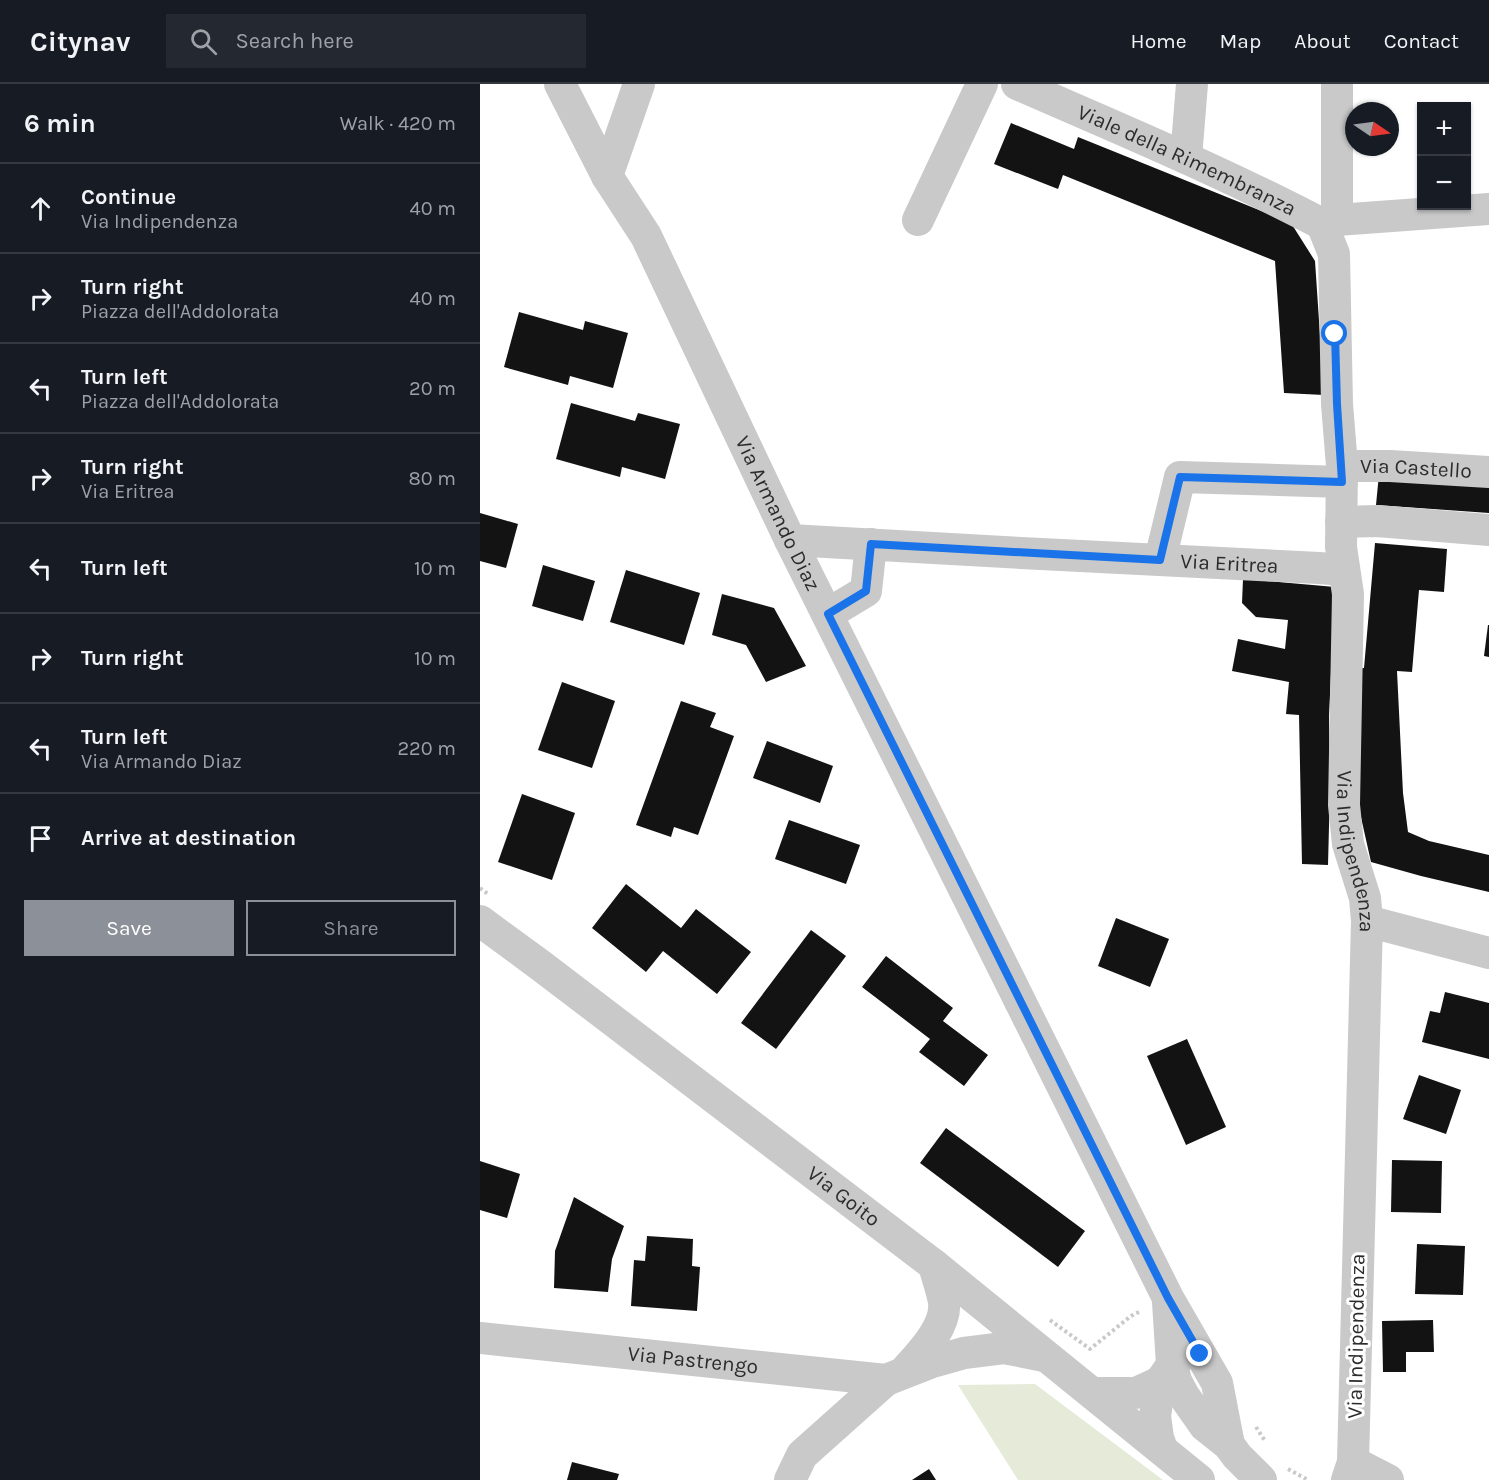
<!DOCTYPE html>
<html lang="en">
<head>
<meta charset="utf-8">
<style>
  :root { --surface:#171b24; --page:#242831; --text:#f1f3f6; --muted:#9ea1a6; --line:#363941; --accent:#8c9099 }
  body { margin:0; font-family:Karla,sans-serif; background:var(--page); color:var(--text) }
  .controls { position:absolute; right:18px; top:18px; display:grid; overflow:hidden; border-radius:0px; box-shadow:0 2px 4px #0004 }
  .controls button { width:54px; height:54px; display:grid; place-items:center; padding:0; border:0; border-bottom:2px solid var(--line); background:var(--surface); color:var(--text); font:30px sans-serif }
  .compass { position:absolute; left:865px; top:18px; width:54px; height:54px; border-radius:50%; background:var(--surface); box-shadow:0 2px 4px #0004; rotate:103deg }
  .stop { position:absolute; width:18px; height:18px; margin:-14px; border:4px solid #1a73e8; border-radius:50%; background:#fff }
  .stop.end { background:#1a73e8; border-color:#fff; box-shadow:0 2px 6px #0008 }
  .list { margin:0; padding:0; list-style:none }
  h2 { display:flex; justify-content:space-between; align-items:center; height:78px; margin:0; padding:0 24px; font-size:26px }
  h2 small { font-size:20px; font-weight:400; color:var(--muted) }
  .list li { display:grid; grid-template-columns:39px 1fr auto; gap:18px; align-items:center; box-sizing:border-box; height:90px; padding:0 24px; border-top:2px solid var(--line) }
  .list b { display:block; font-size:22px; white-space:nowrap }
  .list p { margin:0; font-size:20px; white-space:nowrap; color:var(--muted) }
  .list em { font-size:20px; font-style:normal; color:var(--muted) }
  .actions { display:flex; gap:12px; padding:18px 24px }
  .actions a { flex:1; padding:14px 0; border:2px solid var(--accent); border-radius:0px; text-align:center; font-size:21px; color:var(--accent) }
  .actions .main { background:var(--accent); color:#fff }
  .icon { flex:none; width:33px; height:33px; fill:none; stroke:currentColor; stroke-width:2; stroke-linecap:round; stroke-linejoin:round }
  .map { position:relative; flex:none; width:1009px; height:1396px; overflow:hidden }
  header { display:flex; align-items:center; gap:36px; box-sizing:border-box; height:84px; padding:0 30px; background:var(--surface); border-bottom:2px solid var(--line) }
  header strong { font-size:28px }
  nav { display:flex; gap:33px; margin-inline-start:auto; font-size:21px }
  .search { width:420px; height:54px; background:var(--page); display:flex; align-items:center; gap:15px; box-sizing:border-box; padding:0 21px; border-radius:0px; color:var(--muted); font-size:22px }
  main { display:flex }
  aside { flex:1; background:var(--surface) }
  .map>svg:first-child { display:block }
  .green { fill:#e5ebd8 }
  .building { fill:#131313 }
  .lines { fill:none; stroke-linecap:round; stroke-linejoin:round }
  .path { stroke:#c9c9c9; stroke-width:4; stroke-dasharray:3 3; stroke-linecap:butt }
  .minor { stroke:#c9c9c9; stroke-width:32 }
  .route { stroke:#1a73e8; stroke-width:8 }
  .labels { text-anchor:middle; stroke-width:6; stroke-linejoin:round; paint-order:stroke }
  .street-label { font-size:21px; fill:#2c2c2c; stroke:#fff }
</style>
</head>
<body>
<header>
<strong>Citynav</strong>
<div class="search"><svg class="icon" aria-label="search" viewBox="0 0 24 24"><circle cx="10" cy="10" r="6"/><path d="M15 15l6 6"/></svg>Search here</div>
<nav><a>Home</a><a>Map</a><a>About</a><a>Contact</a></nav>
</header>
<main>
<aside>
<h2>6 min<small>Walk · 420 m</small></h2>
<ul class="list">
<li><svg class="icon" aria-label="ahead" viewBox="0 0 24 24"><path d="M12 20V5M6 11l6-6 6 6"/></svg><div><b>Continue</b><p>Via Indipendenza</p></div><em>40 m</em></li>
<li><svg class="icon" aria-label="right" viewBox="0 0 24 24"><path d="M7 20v-9h11M14 6l5 5-5 5"/></svg><div><b>Turn right</b><p>Piazza dell'Addolorata</p></div><em>40 m</em></li>
<li><svg class="icon" aria-label="left" viewBox="0 0 24 24"><path d="M17 20v-9H6M10 6l-5 5 5 5"/></svg><div><b>Turn left</b><p>Piazza dell'Addolorata</p></div><em>20 m</em></li>
<li><svg class="icon" aria-label="right" viewBox="0 0 24 24"><path d="M7 20v-9h11M14 6l5 5-5 5"/></svg><div><b>Turn right</b><p>Via Eritrea</p></div><em>80 m</em></li>
<li><svg class="icon" aria-label="left" viewBox="0 0 24 24"><path d="M17 20v-9H6M10 6l-5 5 5 5"/></svg><div><b>Turn left</b></div><em>10 m</em></li>
<li><svg class="icon" aria-label="right" viewBox="0 0 24 24"><path d="M7 20v-9h11M14 6l5 5-5 5"/></svg><div><b>Turn right</b></div><em>10 m</em></li>
<li><svg class="icon" aria-label="left" viewBox="0 0 24 24"><path d="M17 20v-9H6M10 6l-5 5 5 5"/></svg><div><b>Turn left</b><p>Via Armando Diaz</p></div><em>220 m</em></li>
<li><svg class="icon" aria-label="arrive" viewBox="0 0 24 24"><path d="M6 21V4h12l-3 4 3 4H6"/></svg><div><b>Arrive at destination</b></div></li>
</ul>
<div class="actions"><a class="main">Save</a><a>Share</a></div>
</aside>
<div class="map">
<svg width="1009" height="1396" viewBox="0 0 1009 1396">
  <rect width="100%" height="100%" fill="#fff"/>
  <path class="green" d="M 555,1300 L 683,1396 L 538,1396 L 478,1301 Z"/>
  <g class="building">
    <path d="M 531,39 L 594,65 L 598,53 L 811,139 L 835,177 L 844,311 L 804,309 L 795,177 L 583,91 L 578,105 L 514,80 Z"/>
    <path d="M 39,228 L 103,246 L 105,237 L 148,249 L 133,304 L 90,292 L 88,301 L 24,283 Z"/>
    <path d="M 91,319 L 155,337 L 158,329 L 200,340 L 185,395 L 142,383 L 140,393 L 76,375 Z"/>
    <path d="M 899,390 L 1009,398 L 1009,429 L 896,421 Z"/>
    <path d="M 0,429 L 38,440 L 26,484 L 0,477 Z"/>
    <path d="M 895,459 L 967,465 L 964,508 L 939,506 L 932,588 L 917,587 L 923,709 L 928,748 L 949,757 L 1009,771 L 1009,808 L 941,792 L 891,778 L 876,711 L 875,585 L 884,584 Z"/>
    <path d="M 63,481 L 115,497 L 103,537 L 52,522 Z"/>
    <path d="M 146,486 L 220,509 L 204,561 L 130,538 Z"/>
    <path d="M 763,495 L 855,503 L 849,632 L 850,703 L 848,781 L 822,780 L 819,631 L 806,630 L 809,598 L 752,587 L 758,555 L 805,565 L 808,536 L 776,533 L 762,519 Z"/>
    <path d="M 242,510 L 294,524 L 326,582 L 286,598 L 266,561 L 232,551 Z"/>
    <path d="M 1008,541 L 1009,541 L 1009,573 L 1004,572 Z"/>
    <path d="M 82,598 L 135,617 L 112,684 L 58,666 Z"/>
    <path d="M 201,617 L 236,629 L 230,643 L 254,652 L 218,751 L 194,743 L 191,753 L 156,741 Z"/>
    <path d="M 287,657 L 353,682 L 340,719 L 273,694 Z"/>
    <path d="M 42,710 L 95,729 L 72,796 L 18,778 Z"/>
    <path d="M 309,736 L 380,761 L 366,800 L 295,775 Z"/>
    <path d="M 146,800 L 201,844 L 216,825 L 271,868 L 237,910 L 183,867 L 166,888 L 112,844 Z"/>
    <path d="M 636,834 L 689,855 L 670,903 L 618,882 Z"/>
    <path d="M 331,846 L 366,872 L 296,965 L 261,939 Z"/>
    <path d="M 406,872 L 473,924 L 463,937 L 508,971 L 484,1002 L 439,968 L 450,955 L 382,903 Z"/>
    <path d="M 965,908 L 1009,919 L 1009,975 L 942,958 L 950,927 L 960,929 Z"/>
    <path d="M 707,955 L 746,1043 L 706,1061 L 667,972 Z"/>
    <path d="M 939,991 L 981,1006 L 966,1050 L 923,1035 Z"/>
    <path d="M 466,1044 L 605,1147 L 578,1183 L 440,1079 Z"/>
    <path d="M 912,1076 L 962,1077 L 961,1129 L 911,1128 Z"/>
    <path d="M 0,1077 L 40,1090 L 27,1134 L 0,1126 Z"/>
    <path d="M 94,1113 L 144,1142 L 132,1175 L 128,1208 L 74,1204 L 75,1167 Z"/>
    <path d="M 167,1152 L 213,1155 L 212,1182 L 220,1183 L 217,1227 L 151,1222 L 154,1176 L 165,1177 Z"/>
    <path d="M 937,1160 L 985,1162 L 983,1211 L 935,1210 Z"/>
    <path d="M 953,1236 L 954,1268 L 926,1268 L 926,1288 L 903,1288 L 902,1237 Z"/>
    <path d="M 92,1378 L 139,1390 L 137,1396 L 87,1396 Z"/>
    <path d="M 449,1385 L 456,1396 L 432,1396 Z"/>
  </g>
  <g class="lines">
    <g class="path">
      <path d="M 0,804 L 8,810"/>
      <path d="M 570,1236 L 610,1265 L 651,1232 L 661,1227"/>
      <path d="M 776,1343 L 785,1357"/>
      <path d="M 808,1385 L 828,1396"/>
    </g>
    <g class="minor">
      <path id="s1" d="M 80,0 L 127,92 L 166,152 L 310,456 L 688,1214 L 737,1299 L 749,1361"/>
      <path id="s2" d="M 537,0 C 640,45 743,88 842,140"/>
      <path d="M 706,74 L 712,0"/>
      <path d="M 127,92 L 159,0"/>
      <path d="M 438,136 L 502,0"/>
      <path d="M 857,136 L 857,0"/>
      <path id="s3" d="M 842,140 L 854,170 L 857,320 L 862,382 L 861,463 L 868,510 L 864,721 L 868,760 L 885,814 L 887,837 L 873,1378 L 867,1396"/>
      <path d="M 842,140 L 857,136 L 1009,125"/>
      <path id="s4" d="M 862,382 L 910,382 L 1009,388"/>
      <path d="M 861,438 L 897,437 L 1009,446"/>
      <path id="s5" d="M 310,456 L 541,469 L 839,484 L 864,486"/>
      <path d="M 680,476 L 700,393 L 862,398"/>
      <path d="M 348,530 L 386,507 L 391,460"/>
      <path id="s6" d="M 0,837 L 60,881 L 454,1181 L 719,1396"/>
      <path d="M 887,837 L 1009,869"/>
      <path d="M 688,1218 L 692,1281 L 696,1297 L 704,1312 L 725,1342 L 749,1361 L 757,1372 L 781,1396"/>
      <path id="s7" d="M 0,1254 L 406,1296 L 452,1278 L 484,1269 L 524,1264 L 564,1272"/>
      <path d="M 425,1287 C 440,1270 467,1243 464,1218 C 462,1206 457,1193 454,1181"/>
      <path d="M 613,1309 L 656,1309 L 680,1298"/>
      <path d="M 682,1365 L 678,1354 L 675,1332 L 680,1298 L 692,1281 L 698,1275"/>
      <path d="M 873,1378 L 908,1396"/>
      <path d="M 310,1396 L 322,1371 L 406,1296"/>
    </g>
  </g>
  <g class="lines">
    <path class="route" d="M 720,1270 L 688,1214 L 348,530 L 386,507 L 391,460 L 680,476 L 700,393 L 862,398 L 857,320 L 855,250"/>
  </g>
  <g class="labels">
    <g class="street-label">
      <text dy="7" stroke="none"><textPath href="#s2" startOffset="186">Viale della Rimembranza</textPath></text>
      <text dy="7" stroke="none"><textPath href="#s4" startOffset="74">Via Castello</textPath></text>
      <text dy="7" stroke="none"><textPath href="#s1" startOffset="482">Via Armando Diaz</textPath></text>
      <text dy="7" stroke="none"><textPath href="#s5" startOffset="440">Via Eritrea</textPath></text>
      <text dy="7" stroke="none"><textPath href="#s3" startOffset="632">Via Indipendenza</textPath></text>
      <text dy="7" stroke="none"><textPath href="#s6" startOffset="456">Via Goito</textPath></text>
      <text transform="translate(876 1252) rotate(-89)" y="7">Via Indipendenza</text>
      <text dy="7" stroke="none"><textPath href="#s7" startOffset="214">Via Pastrengo</textPath></text>
    </g>
  </g>
</svg>
<div class="controls">
<button>+</button>
<button>−</button>
</div>
<svg class="compass" viewBox="-18 -18 36 36"><path d="M0-13l5 13h-10z" fill="#e53935"/><path d="M0 13l5-13h-10z" fill="#9ea1a6"/></svg>
<div class="stop" style="left:855px;top:250px"></div>
<div class="stop end" style="left:720px;top:1270px"></div>
</div>
</main>
</body>
</html>
